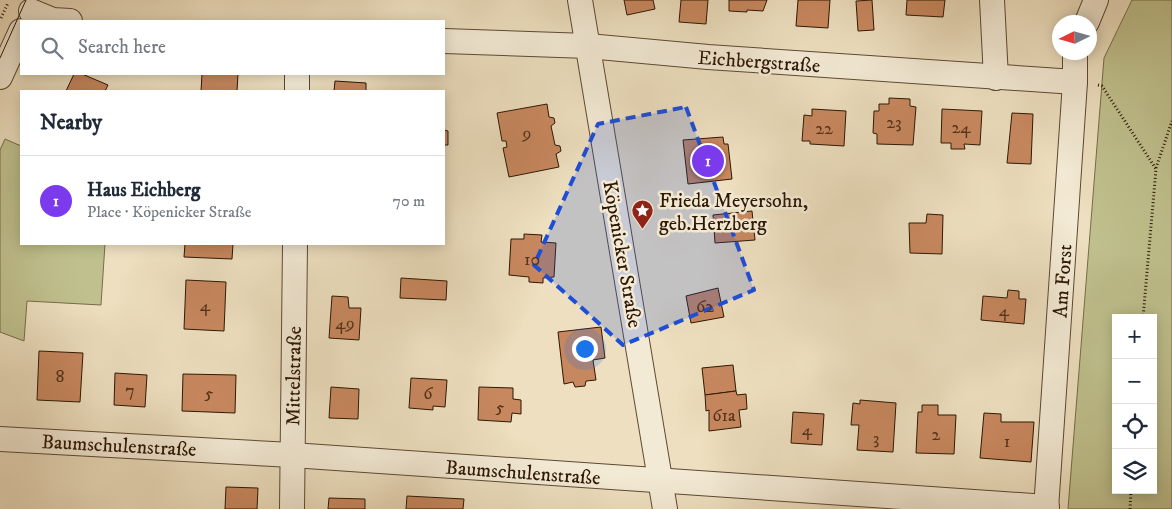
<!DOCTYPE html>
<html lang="en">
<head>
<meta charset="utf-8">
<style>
  :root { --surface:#fff; --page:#f2f2f3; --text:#1f2937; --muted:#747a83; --line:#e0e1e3; --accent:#7c3aed }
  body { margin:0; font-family:"IM FELL DW Pica",serif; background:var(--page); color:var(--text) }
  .controls { position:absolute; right:15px; bottom:15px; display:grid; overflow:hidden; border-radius:0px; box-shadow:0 2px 12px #0003 }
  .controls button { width:45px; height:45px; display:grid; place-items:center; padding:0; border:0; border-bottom:1px solid var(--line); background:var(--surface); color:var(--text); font:25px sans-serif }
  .compass { position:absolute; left:1052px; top:15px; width:45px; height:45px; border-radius:50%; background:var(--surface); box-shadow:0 2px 12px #0003; rotate:265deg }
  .you { position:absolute; left:584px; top:348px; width:18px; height:18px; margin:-12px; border:4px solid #fff; border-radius:50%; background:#1a73e8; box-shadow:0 0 0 8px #1a73e833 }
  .badge { display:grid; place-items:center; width:32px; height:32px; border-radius:50%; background:var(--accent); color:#fff; font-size:16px; font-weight:700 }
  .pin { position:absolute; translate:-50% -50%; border:2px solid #fff; box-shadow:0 1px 5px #0006 }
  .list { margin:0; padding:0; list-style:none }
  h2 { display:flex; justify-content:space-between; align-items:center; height:65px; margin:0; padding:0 20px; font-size:21px }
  h2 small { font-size:16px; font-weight:400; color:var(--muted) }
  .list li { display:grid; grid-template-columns:32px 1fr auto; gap:15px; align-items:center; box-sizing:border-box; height:90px; padding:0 20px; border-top:1px solid var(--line) }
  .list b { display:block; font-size:19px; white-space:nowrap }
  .list p { margin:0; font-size:16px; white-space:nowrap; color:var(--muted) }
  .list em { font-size:16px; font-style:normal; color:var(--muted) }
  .icon { flex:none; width:28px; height:28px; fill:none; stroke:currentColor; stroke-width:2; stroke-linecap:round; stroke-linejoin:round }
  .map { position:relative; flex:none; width:1172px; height:509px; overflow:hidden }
  .search { position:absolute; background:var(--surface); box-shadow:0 2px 12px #0003; left:20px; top:20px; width:425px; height:55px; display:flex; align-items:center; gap:12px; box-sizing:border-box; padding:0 18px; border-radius:0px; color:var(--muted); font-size:19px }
  .panel { position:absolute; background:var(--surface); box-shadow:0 2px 12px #0003; left:20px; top:90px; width:425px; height:155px; border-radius:0px }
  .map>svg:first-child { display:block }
  .green { fill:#bfc08d; stroke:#766c48; fill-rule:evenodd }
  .building { fill:#c8885f; stroke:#2d1704 }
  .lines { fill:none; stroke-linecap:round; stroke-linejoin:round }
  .minor-casing { stroke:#5d4933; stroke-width:26 }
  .path { stroke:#2d1704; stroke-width:3; stroke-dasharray:1 2.5; stroke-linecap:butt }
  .minor { stroke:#f3ead5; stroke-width:24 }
  .tram { stroke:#2d1704; stroke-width:1 }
  .marked { fill:#1d4ed8; fill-opacity:0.2; stroke:#1d4ed8; stroke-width:4; stroke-dasharray:10 6; stroke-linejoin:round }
  .labels { text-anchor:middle; stroke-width:5; stroke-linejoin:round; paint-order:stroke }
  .number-label { font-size:18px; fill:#54331b }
  .street-label { font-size:20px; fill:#2d1704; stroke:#f3ead5 }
  .poi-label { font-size:20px; fill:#2d1704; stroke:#f3ead5; text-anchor:start }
</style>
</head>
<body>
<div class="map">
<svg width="1172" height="509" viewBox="0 0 1172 509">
  <rect width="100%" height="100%" fill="#eddfbf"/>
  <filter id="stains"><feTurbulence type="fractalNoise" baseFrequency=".004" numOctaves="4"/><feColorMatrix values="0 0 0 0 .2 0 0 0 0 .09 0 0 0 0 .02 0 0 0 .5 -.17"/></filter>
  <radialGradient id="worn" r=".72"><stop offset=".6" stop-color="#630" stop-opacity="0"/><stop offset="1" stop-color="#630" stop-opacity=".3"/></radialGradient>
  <g class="green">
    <path d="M 1132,0 L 1172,0 L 1172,509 L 1068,509 L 1104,58 ZM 1116,318 L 1153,318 L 1153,490 L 1116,490 Z"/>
    <path d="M 5,139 L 21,146 L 21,244 L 105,244 L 101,305 L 27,301 L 24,341 L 0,332 L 0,150 Z"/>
  </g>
  <g class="building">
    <path d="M 624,0 L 653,0 L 655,9 L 627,15 Z"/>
    <path d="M 681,0 L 708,0 L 706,24 L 679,22 Z"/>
    <path d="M 729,0 L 767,0 L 763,11 L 747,10 L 747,12 L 729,11 Z"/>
    <path d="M 798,0 L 830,0 L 828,28 L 796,26 Z"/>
    <path d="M 872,0 L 874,30 L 858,31 L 856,1 Z"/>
    <path d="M 907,0 L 945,0 L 943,17 L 906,15 Z"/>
    <path d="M 74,74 L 82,74 L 108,85 L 105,91 L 66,91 Z"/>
    <path d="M 202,74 L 238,74 L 237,91 L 201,91 Z"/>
    <path d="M 335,81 L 366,83 L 366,91 L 334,91 Z"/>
    <path d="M 889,98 L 910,99 L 910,106 L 916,107 L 913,145 L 877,144 L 877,134 L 873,133 L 874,111 L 879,111 L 879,104 L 889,104 Z"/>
    <path d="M 547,104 L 549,117 L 554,118 L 555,123 L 551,126 L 555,145 L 560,146 L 561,151 L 556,154 L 559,167 L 509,177 L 503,148 L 507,147 L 506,141 L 502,141 L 497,113 Z"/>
    <path d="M 812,109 L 846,111 L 844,146 L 810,144 L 810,141 L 802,141 L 804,115 L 812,116 Z"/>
    <path d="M 942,109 L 982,111 L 980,145 L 964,144 L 965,149 L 951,149 L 951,143 L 941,143 Z"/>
    <path d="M 1012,113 L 1033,114 L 1031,164 L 1007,163 Z"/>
    <path d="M 444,130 L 448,131 L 448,145 L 444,145 Z"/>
    <path d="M 723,137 L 724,144 L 728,144 L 732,179 L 688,184 L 683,140 Z"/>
    <path d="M 752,211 L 755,240 L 715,243 L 713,215 Z"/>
    <path d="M 927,214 L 943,215 L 942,254 L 910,253 L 909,223 L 926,223 Z"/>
    <path d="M 524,234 L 542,235 L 541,242 L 556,243 L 554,277 L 543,278 L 543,283 L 529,282 L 529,277 L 509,275 L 511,239 L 524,239 Z"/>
    <path d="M 185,244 L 233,244 L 232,259 L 184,257 Z"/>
    <path d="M 401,278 L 447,281 L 446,300 L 400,298 Z"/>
    <path d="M 186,280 L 226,282 L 224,331 L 184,329 Z"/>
    <path d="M 718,288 L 724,317 L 691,323 L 686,296 Z"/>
    <path d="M 1008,290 L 1019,291 L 1019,299 L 1026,299 L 1024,324 L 981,320 L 983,296 L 1007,298 Z"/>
    <path d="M 332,296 L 348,297 L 349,308 L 361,308 L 359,340 L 329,338 Z"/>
    <path d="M 601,327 L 605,358 L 593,360 L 596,380 L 586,381 L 585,386 L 575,387 L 573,382 L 564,384 L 558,332 Z"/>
    <path d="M 39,351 L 83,353 L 80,402 L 37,400 Z"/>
    <path d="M 733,365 L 736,391 L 705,395 L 702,368 Z"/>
    <path d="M 115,373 L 147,375 L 145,407 L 114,405 Z"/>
    <path d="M 183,374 L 236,375 L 235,413 L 182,411 Z"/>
    <path d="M 411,378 L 447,380 L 445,407 L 433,406 L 433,410 L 409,408 Z"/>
    <path d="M 331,387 L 359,389 L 358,419 L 329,418 Z"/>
    <path d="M 479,387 L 513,388 L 513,399 L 521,400 L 521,414 L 512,413 L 511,422 L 478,420 Z"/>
    <path d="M 736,391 L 737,395 L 746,394 L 747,409 L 739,410 L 741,427 L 709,431 L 709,410 L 706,411 L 705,395 Z"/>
    <path d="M 860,400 L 896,403 L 893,452 L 857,450 L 859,425 L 851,425 L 853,403 L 860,404 Z"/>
    <path d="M 922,405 L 938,405 L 938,415 L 956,415 L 954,454 L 916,453 L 918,412 L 922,412 Z"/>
    <path d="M 793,412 L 824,414 L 822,445 L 791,443 Z"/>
    <path d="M 984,413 L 1001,414 L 1001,422 L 1034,422 L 1031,462 L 980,458 Z"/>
    <path d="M 226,487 L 258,488 L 257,509 L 225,509 Z"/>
    <path d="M 407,496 L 464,499 L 463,509 L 406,509 Z"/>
    <path d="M 329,498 L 365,499 L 365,509 L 328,509 Z"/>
  </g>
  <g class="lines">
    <defs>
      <g id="minor">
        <path d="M 580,0 L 665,509"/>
        <path d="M 992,0 L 996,78"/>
        <path d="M 31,11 L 53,20 L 70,21"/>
        <path d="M 1087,22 L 1096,0"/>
        <path d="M 444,41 L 588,46 L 708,57 L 1075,82"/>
        <path d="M 0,77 L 21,31"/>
        <path d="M 297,91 L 297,74"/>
        <path d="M 0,439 L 292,455 L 1047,507"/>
        <path d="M 292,509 L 295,244"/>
        <path d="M 1046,509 L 1075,82 L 1075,52"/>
      </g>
    </defs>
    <use href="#minor" class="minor-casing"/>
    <g class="path">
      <path d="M 1,18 L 8,3"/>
      <path d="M 1098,85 L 1102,86 L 1156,169 L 1143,318"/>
      <path d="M 1156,168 L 1172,121"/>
      <path d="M 1130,509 L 1131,490"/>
    </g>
    <use href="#minor" class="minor"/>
    <path class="tram" d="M 0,58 L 26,0"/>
  </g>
  <path class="marked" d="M 686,107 L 754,290 L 623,345 L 534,265 L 598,124 Z"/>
  <defs>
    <symbol id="sight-pin" viewBox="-11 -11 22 30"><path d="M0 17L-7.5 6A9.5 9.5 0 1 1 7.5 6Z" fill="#8f2418" stroke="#f3ead5"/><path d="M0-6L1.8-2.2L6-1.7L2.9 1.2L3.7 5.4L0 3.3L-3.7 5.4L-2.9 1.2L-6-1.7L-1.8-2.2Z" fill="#fff"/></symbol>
  </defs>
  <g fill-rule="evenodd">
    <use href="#sight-pin" x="630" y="198" width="25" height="34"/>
  </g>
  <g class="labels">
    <g class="number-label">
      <text x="894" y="128">23</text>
      <text x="961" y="133">24</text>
      <text x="824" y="134">22</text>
      <text x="527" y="139">9</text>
      <text x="532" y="265">10</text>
      <text x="205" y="311">4</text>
      <text x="705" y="312">62</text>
      <text x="1004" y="316">4</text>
      <text x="345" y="329">49</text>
      <text x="60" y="382">8</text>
      <text x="130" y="396">7</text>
      <text x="209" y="399">5</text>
      <text x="428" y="399">6</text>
      <text x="500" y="413">5</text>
      <text x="724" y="421">61a</text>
      <text x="807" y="435">4</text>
      <text x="936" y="440">2</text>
      <text x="876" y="444">3</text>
      <text x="1007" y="447">1</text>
    </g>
    <g class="street-label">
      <text transform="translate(759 61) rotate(4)" y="7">Eichbergstraße</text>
      <text transform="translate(623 254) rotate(80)" y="7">Köpenicker Straße</text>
      <text transform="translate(1062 281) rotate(-86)" y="7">Am Forst</text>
      <text transform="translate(293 376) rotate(-89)" y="7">Mittelstraße</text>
      <text transform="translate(119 445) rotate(3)" y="7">Baumschulenstraße</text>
      <text transform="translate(523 472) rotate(4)" y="7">Baumschulenstraße</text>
    </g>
    <g class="poi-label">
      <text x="659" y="207">Frieda Meyersohn,<tspan x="659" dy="23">geb.Herzberg</tspan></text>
    </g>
  </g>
  <rect width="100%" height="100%" filter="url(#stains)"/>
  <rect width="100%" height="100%" fill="url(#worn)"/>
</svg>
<div class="controls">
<button>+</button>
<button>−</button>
<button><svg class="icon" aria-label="locate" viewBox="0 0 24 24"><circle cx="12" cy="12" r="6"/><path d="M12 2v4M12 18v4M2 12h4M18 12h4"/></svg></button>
<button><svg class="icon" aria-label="layers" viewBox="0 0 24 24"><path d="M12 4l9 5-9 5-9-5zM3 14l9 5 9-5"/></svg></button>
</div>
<svg class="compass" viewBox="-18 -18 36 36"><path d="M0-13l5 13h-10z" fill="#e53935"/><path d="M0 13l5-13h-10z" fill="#747a83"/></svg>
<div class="you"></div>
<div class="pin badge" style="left:708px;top:161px">1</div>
<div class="search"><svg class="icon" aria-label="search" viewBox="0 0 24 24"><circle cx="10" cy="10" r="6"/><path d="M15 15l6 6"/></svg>Search here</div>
<section class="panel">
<h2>Nearby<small></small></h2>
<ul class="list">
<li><span class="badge">1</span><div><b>Haus Eichberg</b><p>Place · Köpenicker Straße</p></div><em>70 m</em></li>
</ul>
</section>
</div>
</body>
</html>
